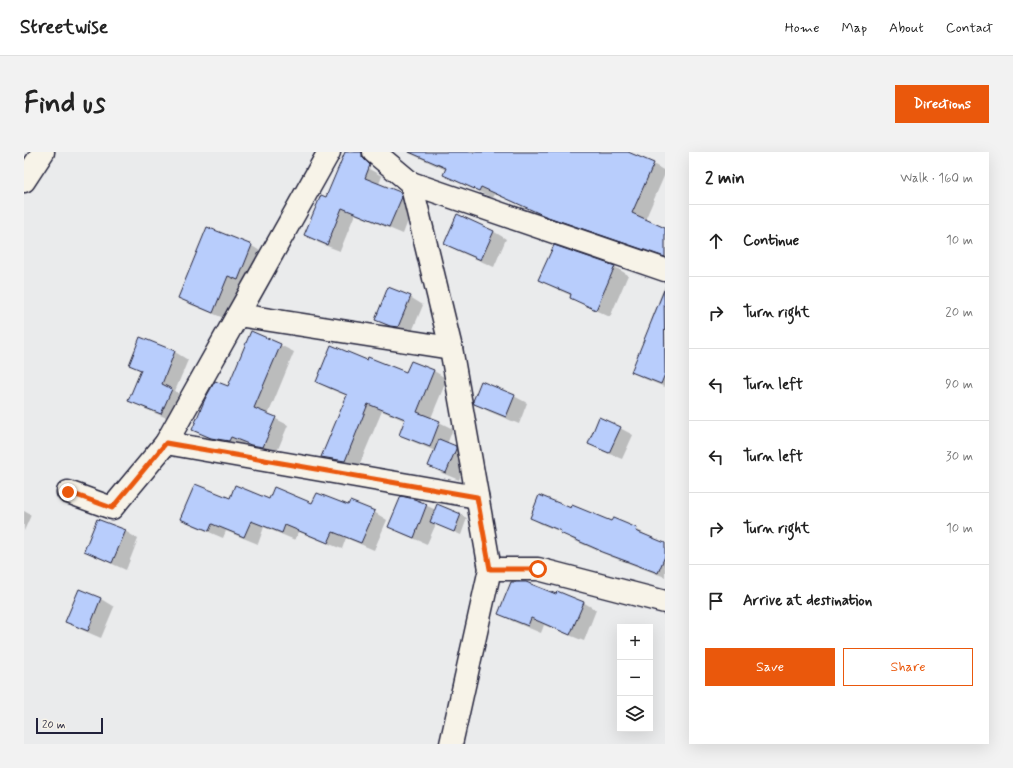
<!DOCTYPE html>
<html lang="en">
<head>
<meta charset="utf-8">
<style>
  :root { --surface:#fff; --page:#f2f2f2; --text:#222; --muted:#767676; --line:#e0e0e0; --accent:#ea580c }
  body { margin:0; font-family:Mynerve,sans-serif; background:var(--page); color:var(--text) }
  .controls { position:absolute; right:12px; bottom:12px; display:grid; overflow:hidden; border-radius:0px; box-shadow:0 4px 16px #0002 }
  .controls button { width:36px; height:36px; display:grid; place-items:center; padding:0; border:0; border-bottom:1px solid var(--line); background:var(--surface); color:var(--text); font:20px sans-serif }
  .scale { position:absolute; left:12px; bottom:10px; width:67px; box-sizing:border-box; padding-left:4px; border:2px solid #22223b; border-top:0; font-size:11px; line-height:14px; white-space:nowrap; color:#22223b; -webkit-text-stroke:3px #f7f3e8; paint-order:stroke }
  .stop { position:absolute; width:12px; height:12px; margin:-9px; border:3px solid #ea580c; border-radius:50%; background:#fff }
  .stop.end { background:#ea580c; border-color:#fff; box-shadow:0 1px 4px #0008 }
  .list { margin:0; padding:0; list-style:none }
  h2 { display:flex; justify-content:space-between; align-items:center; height:52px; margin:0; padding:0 16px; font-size:17px }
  h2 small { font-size:13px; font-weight:400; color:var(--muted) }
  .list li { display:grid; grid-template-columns:26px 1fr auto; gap:12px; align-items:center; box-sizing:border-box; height:72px; padding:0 16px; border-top:1px solid var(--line) }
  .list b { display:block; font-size:15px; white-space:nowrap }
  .list em { font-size:13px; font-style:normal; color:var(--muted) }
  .actions { display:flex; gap:8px; padding:12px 16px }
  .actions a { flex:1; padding:9px 0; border:1px solid var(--accent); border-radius:0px; text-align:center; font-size:14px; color:var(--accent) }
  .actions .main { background:var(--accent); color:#fff }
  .icon { flex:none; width:22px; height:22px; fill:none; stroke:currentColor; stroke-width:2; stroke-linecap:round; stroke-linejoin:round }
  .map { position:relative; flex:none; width:641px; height:592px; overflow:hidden; border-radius:0px }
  header { display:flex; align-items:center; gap:24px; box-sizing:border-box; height:56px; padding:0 20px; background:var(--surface); border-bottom:1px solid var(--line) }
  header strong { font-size:19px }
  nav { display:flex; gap:22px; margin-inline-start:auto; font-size:14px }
  .intro { display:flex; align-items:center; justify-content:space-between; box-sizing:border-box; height:96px; padding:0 24px }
  h1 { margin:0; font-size:28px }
  .button { padding:10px 18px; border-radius:0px; background:var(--accent); color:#fff; font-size:14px; font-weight:700 }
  main { display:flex; gap:24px; padding:0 24px }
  aside { flex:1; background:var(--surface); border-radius:0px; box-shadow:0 4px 16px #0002 }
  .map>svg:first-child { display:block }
  .shadow { fill:#0003 }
  .building { fill:#b8cdfc; stroke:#22223b }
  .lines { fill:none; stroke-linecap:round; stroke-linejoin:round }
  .minor-casing { stroke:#22223b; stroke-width:25 }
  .tertiary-casing { stroke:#22223b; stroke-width:25 }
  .minor { stroke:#f7f3e8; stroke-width:22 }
  .tertiary { stroke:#f7f3e8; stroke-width:22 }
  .route { stroke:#ea580c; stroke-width:5 }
</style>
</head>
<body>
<header>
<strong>Streetwise</strong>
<nav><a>Home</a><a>Map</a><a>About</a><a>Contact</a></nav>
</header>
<div class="intro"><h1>Find us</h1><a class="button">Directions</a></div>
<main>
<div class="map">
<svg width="641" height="592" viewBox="0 0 641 592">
  <rect width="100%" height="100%" fill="#eaebec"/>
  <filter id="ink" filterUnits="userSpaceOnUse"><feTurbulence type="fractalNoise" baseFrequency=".025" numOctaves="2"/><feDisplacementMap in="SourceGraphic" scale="8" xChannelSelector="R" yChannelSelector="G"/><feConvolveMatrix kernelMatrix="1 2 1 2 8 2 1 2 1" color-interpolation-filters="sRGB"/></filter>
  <g filter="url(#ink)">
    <g class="shadow">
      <path d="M 383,0 L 593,0 L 629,12 L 641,19 L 641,22 L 621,68 L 641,77 L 641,107 L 536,71 L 471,42 L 469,46 L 433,30 L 420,22 L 422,18 Z"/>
      <path d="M 319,6 L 345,17 L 358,24 L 355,32 L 376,41 L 389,49 L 390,53 L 379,82 L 331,62 L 316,99 L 295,91 L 282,83 L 303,47 Z"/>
      <path d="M 184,76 L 228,94 L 241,102 L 227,135 L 217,131 L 202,167 L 168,153 L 155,146 Z"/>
      <path d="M 469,79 L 482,87 L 470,115 L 434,99 L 421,92 Z"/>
      <path d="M 530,94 L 591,115 L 604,123 L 586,165 L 560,153 L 547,145 L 548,144 L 529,135 L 515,128 Z"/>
      <path d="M 641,133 L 641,235 L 621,227 L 608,220 L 628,170 L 627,169 Z"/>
      <path d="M 386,145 L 399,153 L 387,182 L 380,181 L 365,175 L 352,167 Z"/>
      <path d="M 117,186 L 151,200 L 164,208 L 151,239 L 160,245 L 150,269 L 119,256 L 106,248 L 118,219 L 106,212 Z"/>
      <path d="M 256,193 L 270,200 L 244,263 L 264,273 L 252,302 L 241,300 L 220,291 L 218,296 L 201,293 L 182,285 L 169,278 L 205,235 Z"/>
      <path d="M 343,210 L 383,222 L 388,210 L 410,219 L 423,227 L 407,266 L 429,277 L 423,292 L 445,303 L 435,328 L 418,321 L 405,314 L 411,299 L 390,290 L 376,283 L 382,269 L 358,259 L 334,316 L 311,312 L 298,305 L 324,244 L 306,237 L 293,230 Z"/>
      <path d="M 490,244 L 503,251 L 495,272 L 464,259 L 450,251 Z"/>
      <path d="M 596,276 L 609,283 L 598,307 L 578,299 L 565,291 Z"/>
      <path d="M 206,347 L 246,348 L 325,355 L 350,360 L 363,368 L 350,398 L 322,386 L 318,397 L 275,380 L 271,388 L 240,375 L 234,392 L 202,379 L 199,386 L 171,374 L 158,367 Z"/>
      <path d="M 390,348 L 412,358 L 414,353 L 443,366 L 437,383 L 412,372 L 403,392 L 379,382 L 365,375 Z"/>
      <path d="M 547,357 L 588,371 L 612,377 L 624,384 L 624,385 L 641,392 L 641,425 L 588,405 L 549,388 L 538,380 L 519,373 L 507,366 Z"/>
      <path d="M 0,359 L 7,363 L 0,379 Z"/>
      <path d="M 101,379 L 114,387 L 102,418 L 75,406 L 62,399 Z"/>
      <path d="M 55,438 L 77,447 L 90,455 L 77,486 L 56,477 L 43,469 Z"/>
      <path d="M 533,443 L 559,450 L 572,458 L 560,489 L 520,473 L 517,481 L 488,469 L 475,461 Z"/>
    </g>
    <g class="building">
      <path d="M 321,0 L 338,0 L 338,5 L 346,13 L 341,26 L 376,40 L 378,45 L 365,75 L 318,56 L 303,93 L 280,83 L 297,43 L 302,45 Z"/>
      <path d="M 385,0 L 604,0 L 630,11 L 608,61 L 641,76 L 641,105 L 521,64 L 457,35 L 455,39 L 419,23 L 422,16 Z"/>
      <path d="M 433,62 L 470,79 L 457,108 L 420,92 Z"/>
      <path d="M 183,75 L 228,93 L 214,128 L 204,124 L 189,161 L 154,146 Z"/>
      <path d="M 530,93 L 591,114 L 572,158 L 546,146 L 547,142 L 514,128 Z"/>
      <path d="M 364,135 L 387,144 L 374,175 L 366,174 L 351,168 Z"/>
      <path d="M 640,138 L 641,222 L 637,232 L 607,220 Z"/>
      <path d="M 227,179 L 257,192 L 230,256 L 252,265 L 239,295 L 227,293 L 207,285 L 205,289 L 187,286 L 168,278 L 181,247 L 191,229 L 204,234 Z"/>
      <path d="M 116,185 L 151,199 L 138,232 L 148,237 L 137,262 L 104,249 L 117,218 L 105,213 Z"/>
      <path d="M 307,193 L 343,208 L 344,205 L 382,220 L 387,209 L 410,218 L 393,260 L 416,269 L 406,295 L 375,283 L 381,267 L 344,252 L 321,309 L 297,305 L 323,243 L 292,230 Z"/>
      <path d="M 457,229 L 491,243 L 482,265 L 450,252 L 449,249 Z"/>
      <path d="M 575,265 L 597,275 L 585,301 L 564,292 Z"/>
      <path d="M 415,287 L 432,294 L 432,297 L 422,321 L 404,314 Z"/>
      <path d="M 171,332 L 206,346 L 211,333 L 245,347 L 250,335 L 288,351 L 293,341 L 324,353 L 326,349 L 351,359 L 337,391 L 309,380 L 304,391 L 261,373 L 258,381 L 227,369 L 220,385 L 188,372 L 185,379 L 156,367 Z"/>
      <path d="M 515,343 L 547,356 L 548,353 L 587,369 L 589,366 L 613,376 L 612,379 L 641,391 L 641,404 L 634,421 L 575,399 L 575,398 L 536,381 L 537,379 L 506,366 Z"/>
      <path d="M 377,344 L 390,347 L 403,352 L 390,386 L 364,375 Z"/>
      <path d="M 413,352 L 437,362 L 430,380 L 406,370 Z"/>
      <path d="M 73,367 L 102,378 L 88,411 L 60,399 Z"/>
      <path d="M 487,430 L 502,430 L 532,442 L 533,439 L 560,450 L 546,483 L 507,466 L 504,474 L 474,462 Z"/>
      <path d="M 55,437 L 77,446 L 64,479 L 41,470 Z"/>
    </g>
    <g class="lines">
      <defs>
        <g id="minor">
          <path d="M 0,29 L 19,0"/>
          <path d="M 387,31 L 641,118"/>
          <path d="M 214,163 L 427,196"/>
          <path d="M 142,291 L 453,345"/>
          <path d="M 44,340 L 88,356 L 142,291 L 305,0"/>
          <path d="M 466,417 L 514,417 L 641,450"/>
        </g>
        <path id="tertiary" d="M 350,0 L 387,31 L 427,196 L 466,417 L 427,592"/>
      </defs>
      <use href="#minor" class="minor-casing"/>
      <use href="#tertiary" class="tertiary-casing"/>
      <use href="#minor" class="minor"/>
      <use href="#tertiary" class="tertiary"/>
    </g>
  </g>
  <g class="lines" filter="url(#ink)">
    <path class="route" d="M 44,340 L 88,356 L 142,291 L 453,345 L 466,417 L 514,417"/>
  </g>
</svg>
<div class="controls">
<button>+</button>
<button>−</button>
<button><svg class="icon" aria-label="layers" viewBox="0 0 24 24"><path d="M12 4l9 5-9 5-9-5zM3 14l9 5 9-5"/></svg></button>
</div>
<div class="scale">20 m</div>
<div class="stop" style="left:514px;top:417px"></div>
<div class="stop end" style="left:44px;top:340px"></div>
</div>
<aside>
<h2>2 min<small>Walk · 160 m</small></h2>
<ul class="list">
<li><svg class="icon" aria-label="ahead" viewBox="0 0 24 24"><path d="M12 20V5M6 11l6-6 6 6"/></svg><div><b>Continue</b></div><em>10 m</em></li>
<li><svg class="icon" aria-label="right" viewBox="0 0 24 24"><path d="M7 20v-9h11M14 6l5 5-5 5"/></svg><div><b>Turn right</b></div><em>20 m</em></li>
<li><svg class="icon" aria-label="left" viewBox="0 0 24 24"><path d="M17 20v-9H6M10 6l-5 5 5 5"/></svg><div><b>Turn left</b></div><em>90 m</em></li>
<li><svg class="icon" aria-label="left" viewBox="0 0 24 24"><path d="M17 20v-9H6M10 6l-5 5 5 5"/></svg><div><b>Turn left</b></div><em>30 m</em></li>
<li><svg class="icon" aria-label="right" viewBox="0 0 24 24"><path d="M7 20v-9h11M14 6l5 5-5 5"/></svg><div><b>Turn right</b></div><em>10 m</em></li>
<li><svg class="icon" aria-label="arrive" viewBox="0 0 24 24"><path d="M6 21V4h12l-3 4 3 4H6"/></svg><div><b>Arrive at destination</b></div></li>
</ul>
<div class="actions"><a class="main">Save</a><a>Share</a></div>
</aside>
</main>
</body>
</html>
